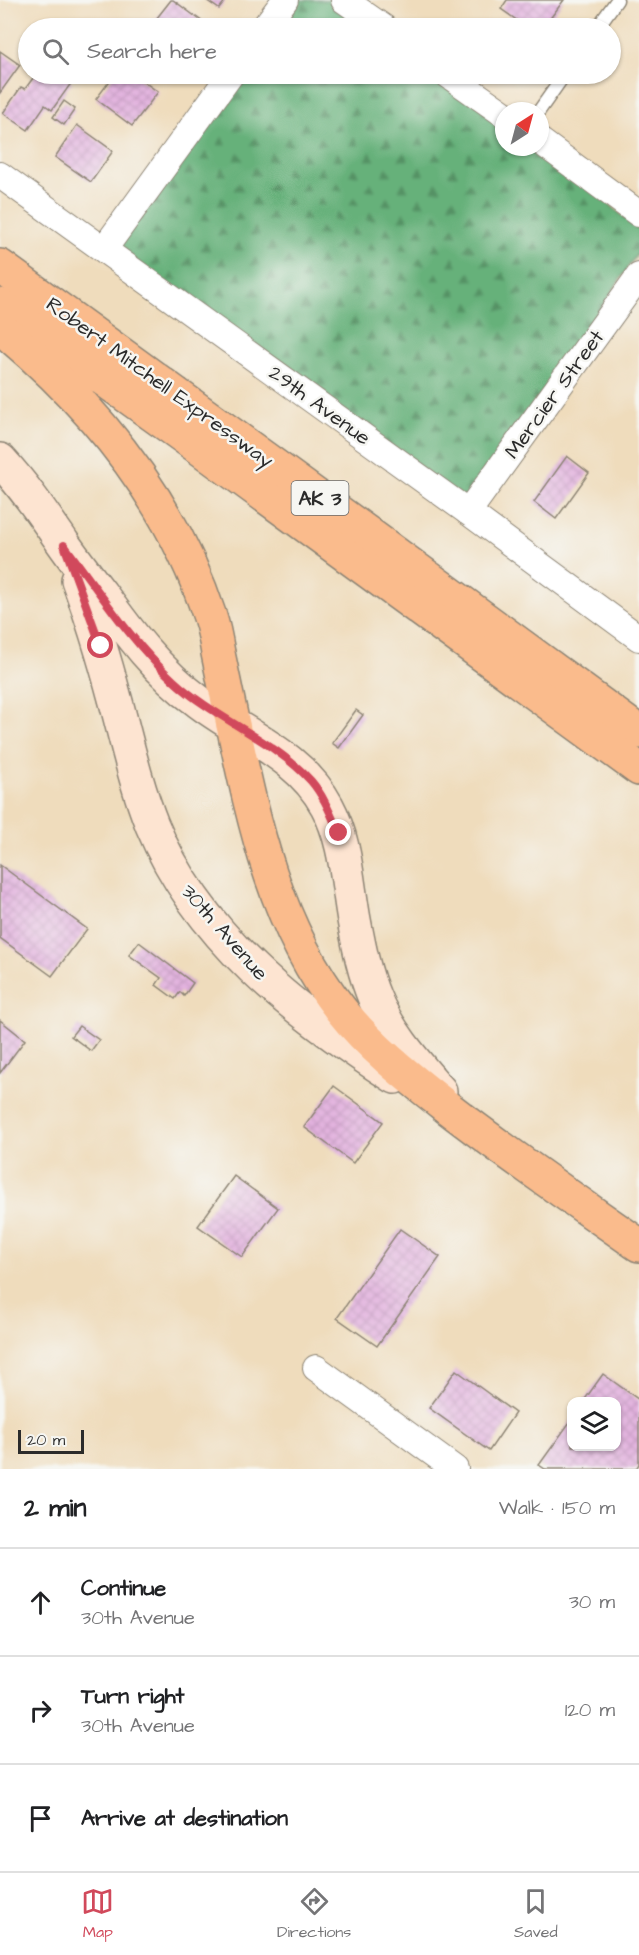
<!DOCTYPE html>
<html lang="en">
<head>
<meta charset="utf-8">
<style>
  :root { --surface:#fff; --page:#f6f6f6; --text:#202124; --muted:#757577; --line:#e0e0e0; --accent:#d1495b }
  body { margin:0; font-family:"Architects Daughter",sans-serif; background:var(--page); color:var(--text) }
  .controls { position:absolute; right:18px; bottom:18px; display:grid; overflow:hidden; border-radius:12px; box-shadow:0 2px 4px #0004 }
  .controls button { width:54px; height:54px; display:grid; place-items:center; padding:0; border:0; border-bottom:2px solid var(--line); background:var(--surface); color:var(--text); font:30px sans-serif }
  .compass { position:absolute; left:495px; top:102px; width:54px; height:54px; border-radius:50%; background:var(--surface); box-shadow:0 2px 4px #0004; rotate:36deg }
  .scale { position:absolute; left:18px; bottom:15px; width:66px; box-sizing:border-box; padding-left:6px; border:3px solid #2b2b2b; border-top:0; font-size:16px; line-height:21px; white-space:nowrap; color:#2b2b2b; -webkit-text-stroke:4px #f6f6f2; paint-order:stroke }
  .stop { position:absolute; width:18px; height:18px; margin:-14px; border:4px solid #d1495b; border-radius:50%; background:#fff }
  .stop.end { background:#d1495b; border-color:#fff; box-shadow:0 2px 6px #0008 }
  .list { margin:0; padding:0; list-style:none }
  h2 { display:flex; justify-content:space-between; align-items:center; height:78px; margin:0; padding:0 24px; font-size:26px }
  h2 small { font-size:20px; font-weight:400; color:var(--muted) }
  .list li { display:grid; grid-template-columns:39px 1fr auto; gap:18px; align-items:center; box-sizing:border-box; height:108px; padding:0 24px; border-top:2px solid var(--line) }
  .list b { display:block; font-size:22px; white-space:nowrap }
  .list p { margin:0; font-size:20px; white-space:nowrap; color:var(--muted) }
  .list em { font-size:20px; font-style:normal; color:var(--muted) }
  .icon { flex:none; width:33px; height:33px; fill:none; stroke:currentColor; stroke-width:2; stroke-linecap:round; stroke-linejoin:round }
  .map { position:relative; flex:none; width:639px; height:1469px; overflow:hidden }
  .search { position:absolute; background:var(--surface); box-shadow:0 2px 4px #0004; left:18px; right:18px; top:18px; height:66px; display:flex; align-items:center; gap:15px; box-sizing:border-box; padding:0 21px; border-radius:33px; color:var(--muted); font-size:22px }
  .sheet { height:402px; background:var(--surface) }
  nav { display:flex; justify-content:space-around; align-items:center; box-sizing:border-box; height:84px; border-top:2px solid var(--line); background:var(--surface); font-size:16px; color:var(--muted) }
  nav a { display:grid; justify-items:center; gap:3px }
  nav .on { color:var(--accent) }
  .map>svg:first-child { display:block }
  .forest { fill:url(#forest-firs); stroke:#486e52; stroke-width:1.5 }
  .building { fill:url(#building-cross-hatch) }
  .lines { fill:none; stroke-linecap:round; stroke-linejoin:round }
  .service-casing { stroke:#8d8474; stroke-width:15 }
  .minor-casing { stroke:#8d8474; stroke-width:28 }
  .secondary-casing { stroke:#8d8474; stroke-width:36 }
  .primary-casing { stroke:#8d8474; stroke-width:36 }
  .trunk-casing { stroke:#8d8474; stroke-width:36 }
  .service { stroke:#fff; stroke-width:12 }
  .minor { stroke:#fff; stroke-width:26 }
  .secondary { stroke:#fde4d1; stroke-width:33 }
  .primary { stroke:#fabb8c; stroke-width:33 }
  .trunk { stroke:#fabb8c; stroke-width:33 }
  .route { stroke:#d1495b; stroke-width:8 }
  .labels { text-anchor:middle; stroke-width:5; stroke-linejoin:round; paint-order:stroke }
  .shield { fill:#f6f6f2; stroke:#686867; stroke-width:1.5 }
  .shield-label { font-size:20px; font-weight:bold; fill:#2b2b2b }
  .street-label { font-size:21px; fill:#2b2b2b; stroke:#f6f6f2 }
</style>
</head>
<body>
<div class="map">
<svg width="639" height="1469" viewBox="0 0 639 1469">
  <defs>
    <pattern id="forest-firs" width="22" height="20" patternUnits="userSpaceOnUse" patternTransform="scale(1.5)"><rect width="22" height="20" fill="#66b17a"/><path d="M5 1l3.5 6h-7zM16 11l3.5 6h-7z" fill="#549064"/></pattern>
    <pattern id="building-cross-hatch" width="8" height="8" patternUnits="userSpaceOnUse" patternTransform="scale(1.5)"><rect width="8" height="8" fill="#e2b1de"/><path d="M0 0l8 8M0 8l8-8" fill="none" stroke="#c298bf"/></pattern>
  </defs>
  <rect width="100%" height="100%" fill="#f6f6f2"/>
  <filter id="ink" filterUnits="userSpaceOnUse"><feTurbulence type="fractalNoise" baseFrequency=".0167" numOctaves="2"/><feDisplacementMap in="SourceGraphic" scale="12" xChannelSelector="R" yChannelSelector="G"/><feConvolveMatrix kernelMatrix="1 2 1 2 8 2 1 2 1" color-interpolation-filters="sRGB"/></filter>
  <filter id="wash" filterUnits="userSpaceOnUse"><feTurbulence type="fractalNoise" baseFrequency=".008" numOctaves="4" result="noise"/><feDisplacementMap in="SourceGraphic" scale="24" xChannelSelector="R" yChannelSelector="G"/><feGaussianBlur stdDeviation="1.35" result="paint"/><feColorMatrix in="noise" values="0 0 0 0 0 0 0 0 0 0 0 0 0 0 0 0 0 1.4 0 .05"/><feComposite in="paint" operator="in"/></filter>
  <g filter="url(#wash)">
    <rect width="100%" height="100%" fill="#efdcbc"/>
    <g class="forest">
      <path d="M 285,0 L 344,0 L 384,28 L 264,28 Z"/>
      <path d="M 231,74 L 447,74 L 504,114 L 504,147 L 540,147 L 540,143 L 639,230 L 639,251 L 468,512 L 104,249 Z"/>
    </g>
    <g id="blocks">
      <g class="building">
        <path d="M 171,0 L 173,0 L 211,28 L 149,28 Z"/>
        <path d="M 206,0 L 226,0 L 219,9 Z"/>
        <path d="M 507,0 L 564,0 L 543,28 L 528,28 L 501,9 Z"/>
        <path d="M 0,51 L 20,65 L 0,93 Z"/>
        <path d="M 36,74 L 61,74 L 72,82 L 52,110 L 45,105 L 28,130 L 3,113 L 21,87 L 25,89 Z"/>
        <path d="M 115,74 L 133,74 L 158,92 L 132,126 L 96,99 Z"/>
        <path d="M 64,101 L 75,109 L 64,125 L 53,117 Z"/>
        <path d="M 77,125 L 113,151 L 91,182 L 55,157 Z"/>
        <path d="M 567,456 L 589,473 L 556,519 L 534,502 Z"/>
        <path d="M 356,710 L 363,715 L 339,748 L 332,743 Z"/>
        <path d="M 0,865 L 87,929 L 52,976 L 0,938 Z"/>
        <path d="M 139,942 L 193,983 L 184,996 L 180,992 L 175,999 L 156,985 L 161,978 L 129,955 Z"/>
        <path d="M 0,1020 L 25,1040 L 0,1073 Z"/>
        <path d="M 79,1026 L 99,1040 L 91,1051 L 71,1036 Z"/>
        <path d="M 334,1086 L 383,1122 L 353,1163 L 304,1127 Z"/>
        <path d="M 234,1176 L 278,1208 L 242,1257 L 198,1226 Z"/>
        <path d="M 400,1229 L 440,1257 L 377,1346 L 337,1318 Z"/>
        <path d="M 456,1370 L 515,1413 L 489,1451 L 429,1408 Z"/>
        <path d="M 603,1374 L 639,1400 L 639,1464 L 636,1469 L 545,1469 L 539,1465 L 572,1419 L 572,1446 L 616,1446 L 616,1402 L 583,1402 Z"/>
      </g>
    </g>
  </g>
  <g filter="url(#ink)">
    <use href="#blocks" fill-opacity="0" stroke="#8d8474" stroke-width="1.5"/>
    <g class="lines">
      <defs>
        <g id="service">
          <path d="M 597,28 L 617,0"/>
          <path d="M 539,111 L 565,74"/>
        </g>
        <g id="minor">
          <path d="M 344,0 L 384,28"/>
          <path d="M 264,28 L 285,0"/>
          <path d="M 447,74 L 504,114"/>
          <path d="M 540,141 L 639,214"/>
          <path d="M 0,175 L 468,512 L 639,638"/>
          <path d="M 104,249 L 231,74"/>
          <path d="M 468,512 L 639,276"/>
          <path d="M 316,1368 L 455,1469"/>
        </g>
        <g id="secondary">
          <path d="M 0,460 C 24,486 43,514 63,543 C 75,560 88,577 101,594 C 130,634 158,672 198,701 C 242,735 299,754 327,806 C 346,841 347,881 354,920 C 359,947 364,973 375,999 C 389,1033 416,1063 440,1091"/>
          <path d="M 78,580 C 93,620 105,661 116,702 C 127,743 136,785 152,825 C 198,937 296,1013 395,1077"/>
        </g>
        <path id="primary" d="M 233,725 C 254,824 276,928 341,1010 C 371,1048 410,1078 448,1108 C 510,1156 575,1200 639,1245"/>
        <g id="trunk">
          <path d="M 0,266 L 369,534 L 639,732"/>
          <path d="M 0,305 L 202,450 L 639,769"/>
          <path d="M 8,334 C 98,410 173,504 210,617 C 214,629 216,641 218,653 C 223,677 228,701 233,725"/>
        </g>
      </defs>
      <use href="#service" class="service-casing"/>
      <use href="#minor" class="minor-casing"/>
      <use href="#secondary" class="secondary-casing"/>
      <use href="#primary" class="primary-casing"/>
      <use href="#trunk" class="trunk-casing"/>
      <use href="#service" class="service"/>
      <use href="#minor" class="minor"/>
      <use href="#secondary" class="secondary"/>
      <use href="#primary" class="primary"/>
      <use href="#trunk" class="trunk"/>
    </g>
  </g>
  <g class="lines" filter="url(#ink)">
    <path class="route" d="M 101,646 L 64,545 C 99,591 131,642 174,681 C 215,719 273,739 311,781 C 324,796 331,815 339,833"/>
  </g>
  <g class="labels">
    <rect class="shield" x="291.5" y="481" width="57" height="34" rx="4.5"/>
    <g class="shield-label">
      <text x="320" y="505">AK 3</text>
    </g>
    <g class="street-label">
      <text transform="translate(160 382) rotate(36)" y="7">Robert Mitchell Expressway</text>
      <text transform="translate(554 394) rotate(-54)" y="7">Mercier Street</text>
      <text transform="translate(320 405) rotate(36)" y="7">29th Avenue</text>
      <text transform="translate(225 932) rotate(49)" y="7">30th Avenue</text>
    </g>
  </g>
</svg>
<div class="controls">
<button><svg class="icon" aria-label="layers" viewBox="0 0 24 24"><path d="M12 4l9 5-9 5-9-5zM3 14l9 5 9-5"/></svg></button>
</div>
<svg class="compass" viewBox="-18 -18 36 36"><path d="M0-13l5 13h-10z" fill="#e53935"/><path d="M0 13l5-13h-10z" fill="#757577"/></svg>
<div class="scale">20 m</div>
<div class="stop" style="left:101px;top:646px"></div>
<div class="stop end" style="left:339px;top:833px"></div>
<div class="search"><svg class="icon" aria-label="search" viewBox="0 0 24 24"><circle cx="10" cy="10" r="6"/><path d="M15 15l6 6"/></svg>Search here</div>
</div>
<section class="sheet">
<h2>2 min<small>Walk · 150 m</small></h2>
<ul class="list">
<li><svg class="icon" aria-label="ahead" viewBox="0 0 24 24"><path d="M12 20V5M6 11l6-6 6 6"/></svg><div><b>Continue</b><p>30th Avenue</p></div><em>30 m</em></li>
<li><svg class="icon" aria-label="right" viewBox="0 0 24 24"><path d="M7 20v-9h11M14 6l5 5-5 5"/></svg><div><b>Turn right</b><p>30th Avenue</p></div><em>120 m</em></li>
<li><svg class="icon" aria-label="arrive" viewBox="0 0 24 24"><path d="M6 21V4h12l-3 4 3 4H6"/></svg><div><b>Arrive at destination</b></div></li>
</ul>
</section>
<nav>
<a class="on"><svg class="icon" aria-label="map" viewBox="0 0 24 24"><path d="M3 6l6-2 6 2 6-2v14l-6 2-6-2-6 2zM9 4v14M15 6v14"/></svg>Map</a>
<a><svg class="icon" aria-label="directions" viewBox="0 0 24 24"><path d="M12 3l9 9-9 9-9-9zM9 14v-3h6M13 9l2 2-2 2"/></svg>Directions</a>
<a><svg class="icon" aria-label="saved" viewBox="0 0 24 24"><path d="M7 4h10v16l-5-4-5 4z"/></svg>Saved</a>
</nav>
</body>
</html>
